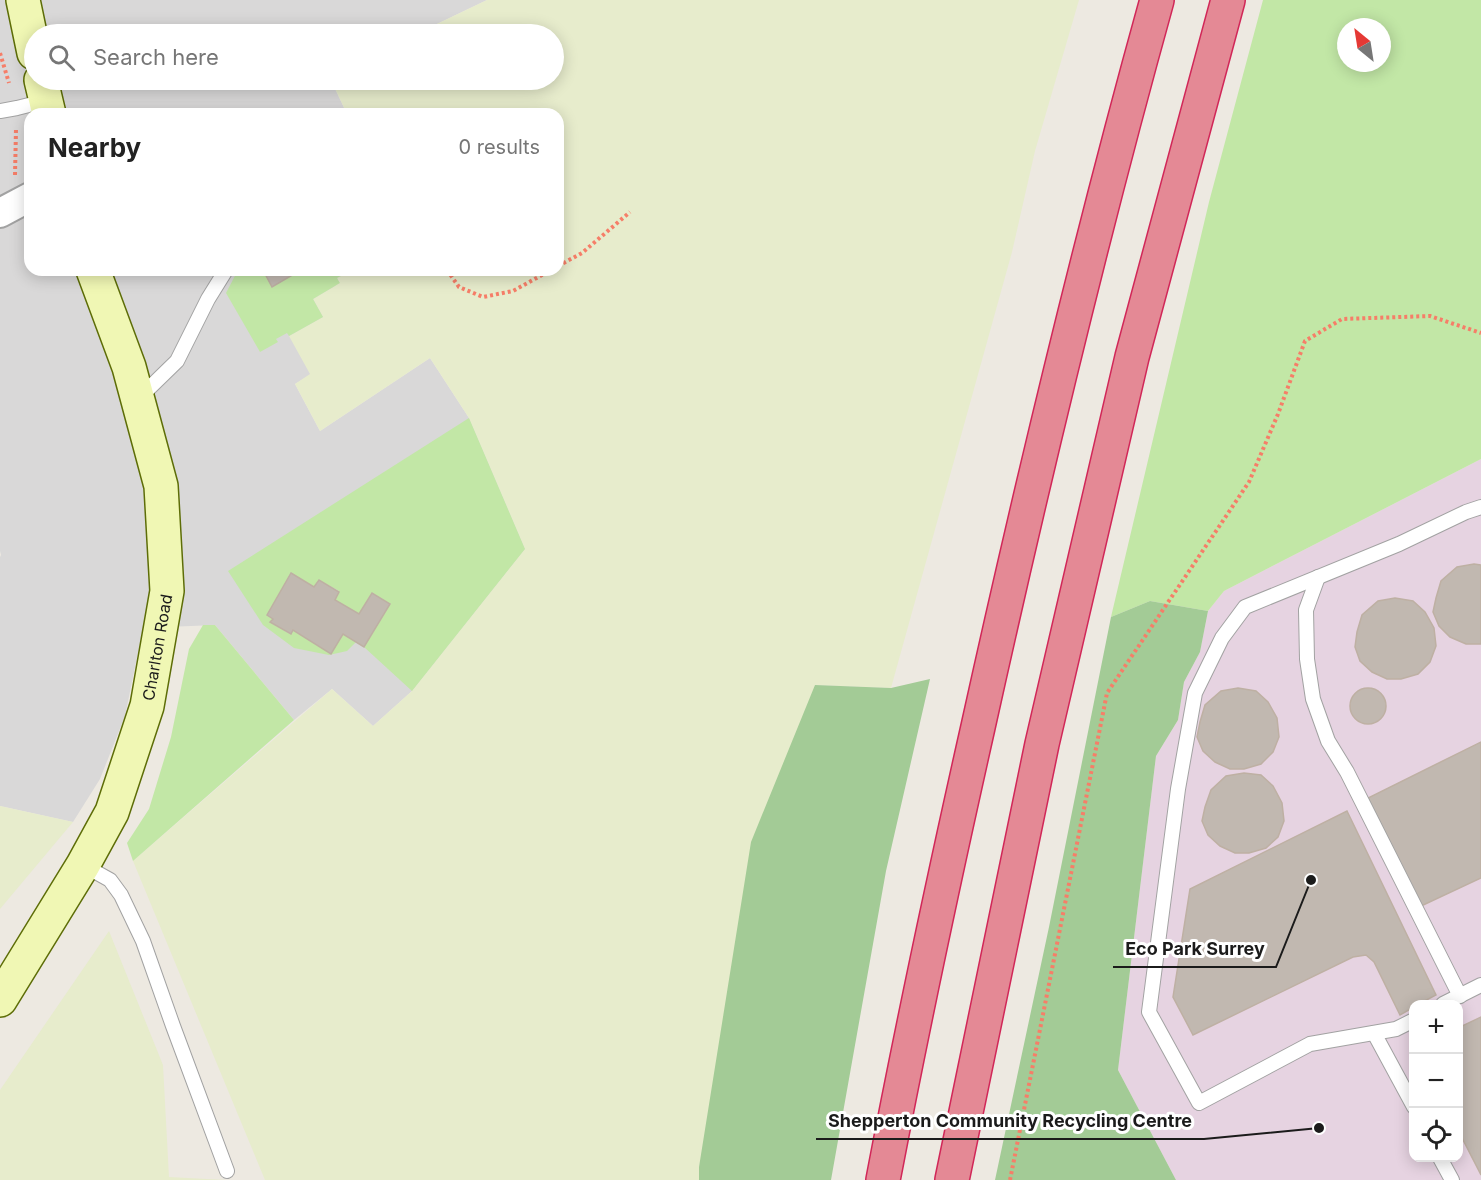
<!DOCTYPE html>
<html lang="en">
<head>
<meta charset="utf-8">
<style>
  :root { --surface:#fff; --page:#f6f6f6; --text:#222; --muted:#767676; --line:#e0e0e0 }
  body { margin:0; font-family:Inter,sans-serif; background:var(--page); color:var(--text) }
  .controls { position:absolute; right:18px; bottom:18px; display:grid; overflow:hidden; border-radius:12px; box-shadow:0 3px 15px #0003 }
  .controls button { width:54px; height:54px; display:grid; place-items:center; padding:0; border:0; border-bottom:2px solid var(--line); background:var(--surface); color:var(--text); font:30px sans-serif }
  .compass { position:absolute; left:1337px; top:18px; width:54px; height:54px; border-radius:50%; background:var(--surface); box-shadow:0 3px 15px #0003; rotate:330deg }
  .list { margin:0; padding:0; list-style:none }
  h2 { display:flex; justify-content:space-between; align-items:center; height:78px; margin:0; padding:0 24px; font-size:26px }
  h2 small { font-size:20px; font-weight:400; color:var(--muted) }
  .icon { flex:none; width:33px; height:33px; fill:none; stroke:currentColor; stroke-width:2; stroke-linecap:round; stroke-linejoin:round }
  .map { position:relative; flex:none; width:1481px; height:1180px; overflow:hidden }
  .search { position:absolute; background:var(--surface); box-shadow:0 3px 15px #0003; left:24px; top:24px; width:540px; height:66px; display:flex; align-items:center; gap:15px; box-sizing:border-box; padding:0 21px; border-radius:33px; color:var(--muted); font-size:22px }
  .panel { position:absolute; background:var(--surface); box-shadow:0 3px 15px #0003; left:24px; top:108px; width:540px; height:168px; border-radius:18px }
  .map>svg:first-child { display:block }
  .residential { fill:#d9d8d8 }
  .industrial { fill:#e6d3e1; fill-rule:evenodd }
  .farmland { fill:#e7eccc }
  .grass { fill:#c2e7a6; fill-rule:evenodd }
  .forest { fill:#a3cb96 }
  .building { fill:#c1b8b0; stroke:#beb0a3; stroke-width:1.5 }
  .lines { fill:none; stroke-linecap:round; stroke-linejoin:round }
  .lane-casing { stroke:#a2a2a2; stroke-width:16 }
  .street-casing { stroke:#a2a2a2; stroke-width:32 }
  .secondary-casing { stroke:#5d6d07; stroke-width:36 }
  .highway-casing { stroke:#d12758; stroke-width:36 }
  .path { stroke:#f67e68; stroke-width:4; stroke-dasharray:3 3; stroke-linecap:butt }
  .lane { stroke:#fff; stroke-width:14 }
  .street { stroke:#fff; stroke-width:28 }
  .secondary { stroke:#f0f7b4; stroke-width:33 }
  .highway { stroke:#e48995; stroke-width:33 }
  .labels { text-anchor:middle; stroke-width:6; stroke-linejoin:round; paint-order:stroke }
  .street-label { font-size:16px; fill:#1b1b1b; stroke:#fff }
  .leader { fill:none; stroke:#1b1b1b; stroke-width:2 }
  .callout-dot { fill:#1b1b1b; stroke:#fff; stroke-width:2 }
  .callout-label { font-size:18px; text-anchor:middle; font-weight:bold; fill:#1b1b1b; stroke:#fff; stroke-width:6; stroke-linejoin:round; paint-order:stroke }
</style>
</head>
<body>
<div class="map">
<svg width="1481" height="1180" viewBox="0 0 1481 1180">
  <rect width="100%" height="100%" fill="#ede9e1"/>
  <path class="residential" d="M 0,0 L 487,0 L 416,34 L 34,34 L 34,80 L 331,80 L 347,114 L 30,114 L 30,270 L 340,270 L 310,375 L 295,384 L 320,431 L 430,358 L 469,418 L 525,549 L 412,691 L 373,726 L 332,689 L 294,720 L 215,625 L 143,628 L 125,716 L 100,779 L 73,822 L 0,806 L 0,557 L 1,555 L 0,551 Z"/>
  <path class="industrial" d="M 1481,459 L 1481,1180 L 1176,1180 L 1118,1070 L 1156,756 L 1178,720 L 1184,682 L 1200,652 L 1208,611 L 1224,591 ZM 1414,1004 L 1458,1004 L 1458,1158 L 1414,1158 Z"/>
  <g class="farmland">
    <path d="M 487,0 L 1079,0 L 1035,151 L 1012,252 L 891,688 L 815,685 L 699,1167 L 699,1180 L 265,1180 L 133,861 L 332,689 L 373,726 L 412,691 L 525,549 L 469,418 L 430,358 L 320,431 L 295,384 L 310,374 L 289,336 L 323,317 L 313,299 L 340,283 L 337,277 L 343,275 L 340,270 L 558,270 L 558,114 L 347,114 L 331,80 L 554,80 L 554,34 L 416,34 Z"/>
    <path d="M 0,806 L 73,822 L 0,909 Z"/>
    <path d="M 109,931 L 163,1065 L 169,1177 L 226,1180 L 0,1180 L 0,1090 Z"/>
  </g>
  <g class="grass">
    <path d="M 1263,0 L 1481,0 L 1481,459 L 1224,591 L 1208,611 L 1150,601 L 1111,617 L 1209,202 ZM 1346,27 L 1382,27 L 1382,63 L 1346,63 Z"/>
    <path d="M 238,270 L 263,270 L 272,286 L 301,270 L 340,270 L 343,275 L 337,278 L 340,283 L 313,299 L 323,317 L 289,336 L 287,333 L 276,339 L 278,342 L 260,352 L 226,293 Z"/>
    <path d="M 469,418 L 525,549 L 412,691 L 364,647 L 390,604 L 372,593 L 359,614 L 335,600 L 339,591 L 319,580 L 314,587 L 291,574 L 267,615 L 273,619 L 271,623 L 290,634 L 293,630 L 331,653 L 343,634 L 356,642 L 347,651 L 329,655 L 294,648 L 263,625 L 228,571 Z"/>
    <path d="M 203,625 L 215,625 L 294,720 L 133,861 L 127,843 L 149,809 L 171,737 L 189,649 Z"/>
  </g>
  <g class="forest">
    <path d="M 1150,601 L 1208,611 L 1200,652 L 1184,682 L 1178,720 L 1156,756 L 1118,1070 L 1176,1180 L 995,1180 L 1049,927 L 1111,617 Z"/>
    <path d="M 930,679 L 886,871 L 831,1180 L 699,1180 L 699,1167 L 751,842 L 815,685 L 891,688 Z"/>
  </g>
  <g class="building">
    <path d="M 263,270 L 301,270 L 272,287 Z"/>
    <path d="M 1474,564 L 1481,565 L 1481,644 L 1466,644 L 1450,637 L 1439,626 L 1433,612 L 1436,598 L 1441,581 L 1457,567 Z"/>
    <path d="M 291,573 L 314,587 L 319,580 L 339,592 L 335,600 L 359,614 L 372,593 L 390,604 L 364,647 L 343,634 L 331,654 L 293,630 L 291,634 L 270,622 L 273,619 L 267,615 Z"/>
    <path d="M 1395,598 L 1413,601 L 1425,612 L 1434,628 L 1436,646 L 1430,662 L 1418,674 L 1401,679 L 1387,679 L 1372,672 L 1360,661 L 1355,647 L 1357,632 L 1362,615 L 1378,601 Z"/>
    <circle cx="1368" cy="706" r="18"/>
    <path d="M 1238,688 L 1256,691 L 1268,702 L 1277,718 L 1279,737 L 1273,752 L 1261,764 L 1244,769 L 1230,769 L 1215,762 L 1203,751 L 1197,737 L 1200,722 L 1205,705 L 1221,691 Z"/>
    <path d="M 1481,742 L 1481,878 L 1419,907 L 1364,800 Z"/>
    <path d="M 1244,773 L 1261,775 L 1273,786 L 1282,803 L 1284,821 L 1278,837 L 1266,848 L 1249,853 L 1235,853 L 1220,846 L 1208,835 L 1202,821 L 1205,807 L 1211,790 L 1226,776 Z"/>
    <path d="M 1347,811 L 1436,995 L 1419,1004 L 1414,1004 L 1414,1007 L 1400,1015 L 1374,962 L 1366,955 L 1353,957 L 1193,1035 L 1173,997 L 1190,889 Z"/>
    <path d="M 1481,1017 L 1481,1175 L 1458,1130 L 1458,1028 Z"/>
  </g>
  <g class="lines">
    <defs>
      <g id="lane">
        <path d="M 0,111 L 17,108 L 45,101"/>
        <path d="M 139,398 L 177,361 L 208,299 L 226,270"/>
        <path d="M 1318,577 L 1306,610 L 1307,659 L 1313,699 L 1328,741 L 1347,772 L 1460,996"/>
        <path d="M 83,865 L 110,880 L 121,895 L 143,941 L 173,1026 L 227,1171"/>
        <path d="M 1443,1004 L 1481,985"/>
        <path d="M 1414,1020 L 1396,1029 L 1310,1044 L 1199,1103 L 1149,1012 L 1178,789 L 1195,693 L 1222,638 L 1245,607 L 1399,544 L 1466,512 L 1481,507"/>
        <path d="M 1374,1033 L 1414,1107"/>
        <path d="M 1440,1158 L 1452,1180"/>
      </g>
      <path id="street" d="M 0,213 L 30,197"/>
      <g id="secondary">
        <path d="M 23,0 L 34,53"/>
        <path d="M 41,80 L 49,114"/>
        <path id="s1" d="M 0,1000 L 83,865 L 112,812 L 147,706 L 167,591 L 161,486 L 129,367 L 93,270"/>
      </g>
      <g id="highway">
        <path d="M 883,1180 C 912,1028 944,878 978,727 C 1032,483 1090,241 1157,0"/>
        <path d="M 952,1180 L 1042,744 L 1132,357 L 1228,0"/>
      </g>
    </defs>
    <use href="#lane" class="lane-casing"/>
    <use href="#street" class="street-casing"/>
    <use href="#secondary" class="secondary-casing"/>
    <use href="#highway" class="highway-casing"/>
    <g class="path">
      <path d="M 0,53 L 9,83"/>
      <path d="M 15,175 L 16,129"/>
      <path d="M 558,266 L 582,253 L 630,212"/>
      <path d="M 447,270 L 459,287 L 483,297 L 513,291 L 551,270"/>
      <path d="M 1010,1180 L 1107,693 L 1249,482 L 1278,414 L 1305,341 L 1342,319 L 1430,316 L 1481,333"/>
    </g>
    <use href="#lane" class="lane"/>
    <use href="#street" class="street"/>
    <use href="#secondary" class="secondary"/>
    <use href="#highway" class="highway"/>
  </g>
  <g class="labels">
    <g class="street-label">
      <text dy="6" stroke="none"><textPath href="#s1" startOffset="390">Charlton Road</textPath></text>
    </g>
  </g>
  <path class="leader" d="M1311 880L1276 967H1113M1319 1128L1204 1139H816"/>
  <g class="callout-dot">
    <circle cx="1311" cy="880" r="6"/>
    <circle cx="1319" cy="1128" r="6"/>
  </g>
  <g class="callout-label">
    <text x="1195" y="955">Eco Park Surrey</text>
    <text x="1010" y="1127">Shepperton Community Recycling Centre</text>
  </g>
</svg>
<div class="controls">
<button>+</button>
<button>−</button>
<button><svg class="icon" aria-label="locate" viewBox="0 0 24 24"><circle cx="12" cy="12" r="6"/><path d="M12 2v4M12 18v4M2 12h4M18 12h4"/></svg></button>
</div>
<svg class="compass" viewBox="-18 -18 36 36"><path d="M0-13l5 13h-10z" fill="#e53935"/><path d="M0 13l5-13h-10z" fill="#767676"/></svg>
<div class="search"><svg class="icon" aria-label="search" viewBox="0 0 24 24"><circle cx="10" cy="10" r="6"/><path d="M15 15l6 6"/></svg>Search here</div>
<section class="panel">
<h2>Nearby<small>0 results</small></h2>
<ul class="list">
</ul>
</section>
</div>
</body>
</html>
